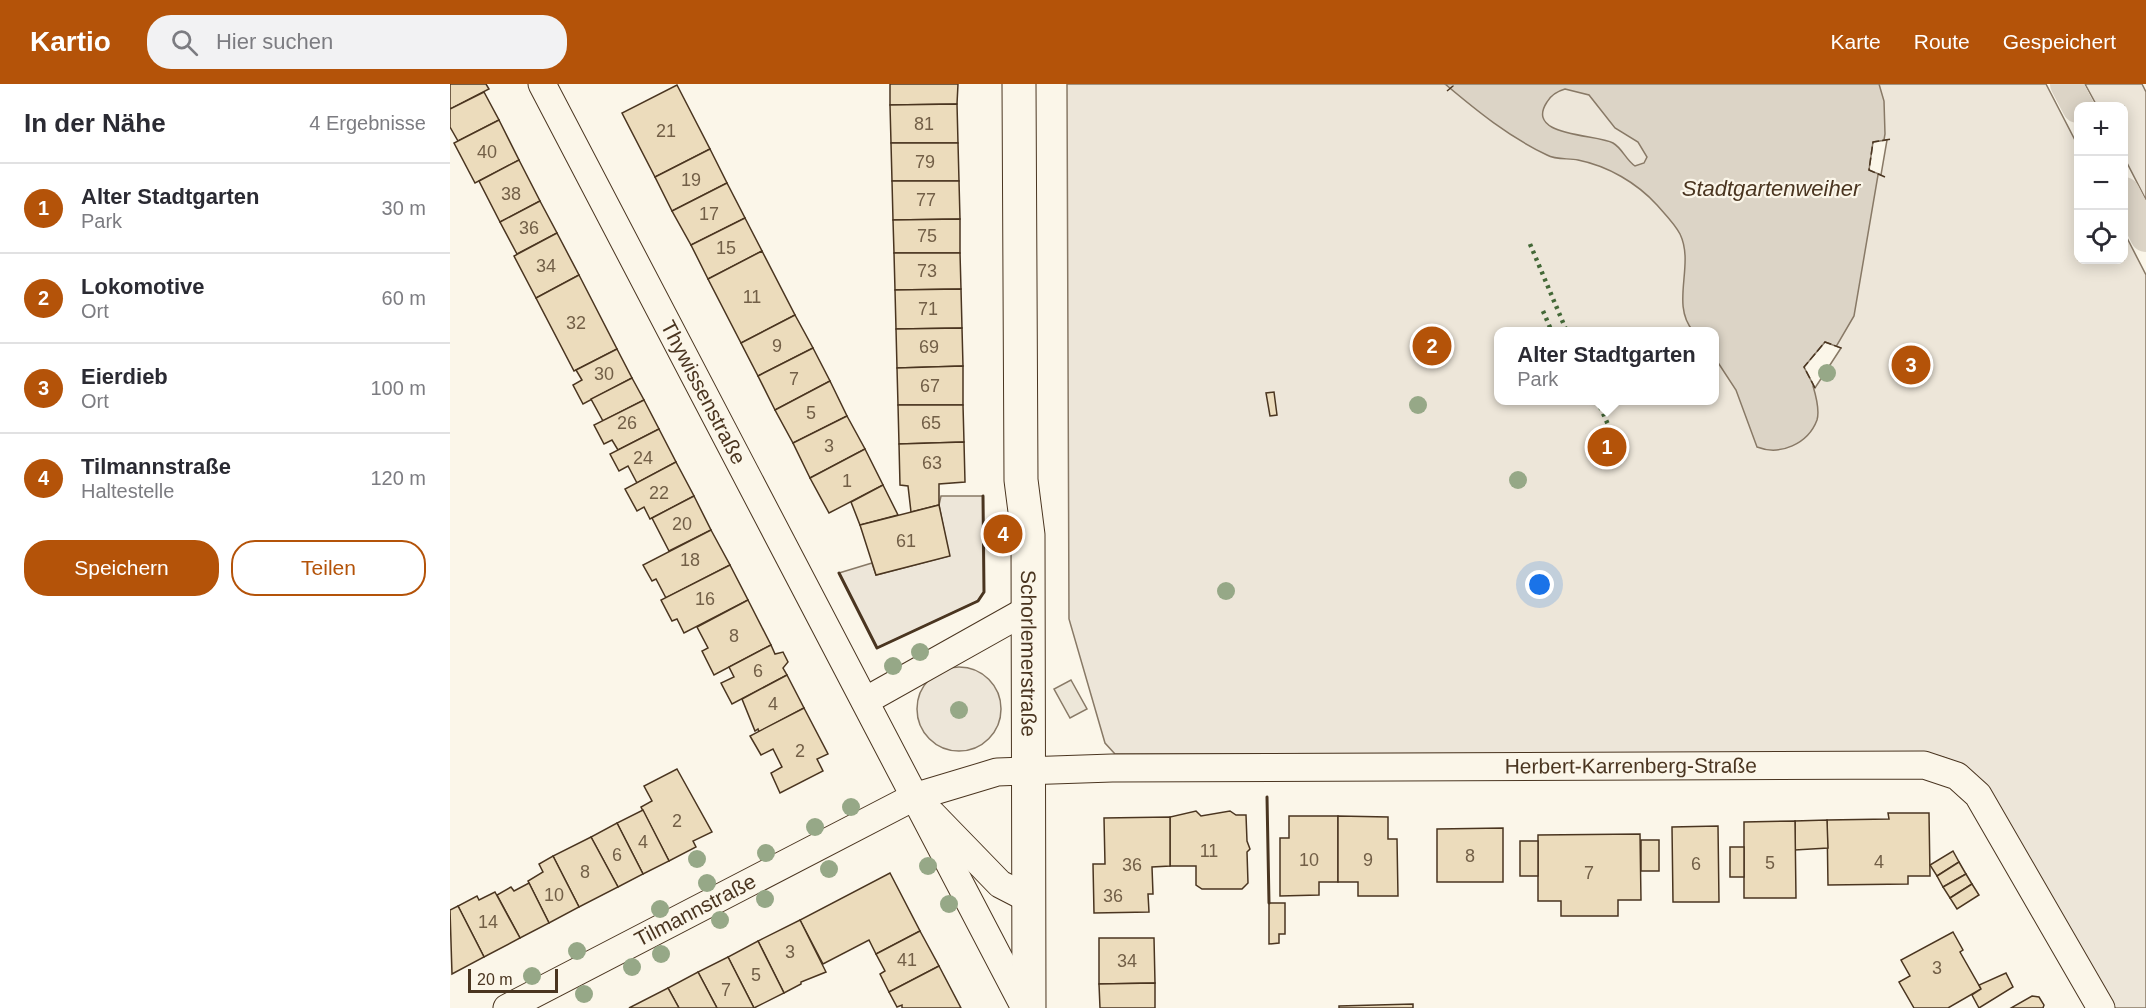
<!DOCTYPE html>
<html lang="de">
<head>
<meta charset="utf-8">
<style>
  :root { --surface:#fff; --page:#f2f2f3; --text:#2b2b33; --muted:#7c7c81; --line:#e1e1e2; --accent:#b45309 }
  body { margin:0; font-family:Helvetica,sans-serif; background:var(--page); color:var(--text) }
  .controls { position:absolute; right:18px; top:18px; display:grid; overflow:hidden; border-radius:12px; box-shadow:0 3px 15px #0003 }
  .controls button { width:54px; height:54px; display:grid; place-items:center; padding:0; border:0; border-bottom:2px solid var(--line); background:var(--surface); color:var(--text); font:30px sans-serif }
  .scale { position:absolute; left:18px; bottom:15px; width:90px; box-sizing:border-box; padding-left:6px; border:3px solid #4a3520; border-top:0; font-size:16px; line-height:21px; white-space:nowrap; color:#4a3520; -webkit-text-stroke:4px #fbf6e9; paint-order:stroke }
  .you { position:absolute; left:1090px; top:501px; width:21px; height:21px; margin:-15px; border:4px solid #fff; border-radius:50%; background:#1a73e8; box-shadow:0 0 0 9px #1a73e833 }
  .badge { display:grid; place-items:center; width:39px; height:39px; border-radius:50%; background:var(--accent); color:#fff; font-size:20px; font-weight:700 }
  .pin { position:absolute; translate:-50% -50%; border:3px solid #fff; box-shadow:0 2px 6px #0006 }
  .popup { position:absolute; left:1044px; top:243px; width:225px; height:78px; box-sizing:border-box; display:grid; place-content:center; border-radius:12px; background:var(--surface); filter:drop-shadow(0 2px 4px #0005); font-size:20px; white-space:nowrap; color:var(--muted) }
  .popup b { font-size:22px; color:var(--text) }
  .popup::after { content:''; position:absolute; left:50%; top:100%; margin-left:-12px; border:12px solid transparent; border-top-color:var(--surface) }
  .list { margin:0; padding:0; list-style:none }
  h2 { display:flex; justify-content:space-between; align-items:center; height:78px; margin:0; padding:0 24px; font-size:26px }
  h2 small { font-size:20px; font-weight:400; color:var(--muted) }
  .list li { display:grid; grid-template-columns:39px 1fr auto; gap:18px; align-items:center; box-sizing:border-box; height:90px; padding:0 24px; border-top:2px solid var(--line) }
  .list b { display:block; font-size:22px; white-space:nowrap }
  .list p { margin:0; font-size:20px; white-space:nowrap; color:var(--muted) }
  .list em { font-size:20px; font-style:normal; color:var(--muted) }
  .actions { display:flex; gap:12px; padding:18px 24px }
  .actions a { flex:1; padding:14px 0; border:2px solid var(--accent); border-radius:24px; text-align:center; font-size:21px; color:var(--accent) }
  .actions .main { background:var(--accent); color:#fff }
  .icon { flex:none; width:33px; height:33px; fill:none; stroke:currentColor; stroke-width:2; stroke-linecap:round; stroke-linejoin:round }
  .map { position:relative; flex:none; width:1696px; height:924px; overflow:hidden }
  header { display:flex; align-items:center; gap:36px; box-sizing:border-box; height:84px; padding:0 30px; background:var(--accent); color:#fff }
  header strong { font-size:28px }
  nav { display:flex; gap:33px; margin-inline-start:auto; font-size:21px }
  .search { width:420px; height:54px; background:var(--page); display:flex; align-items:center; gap:15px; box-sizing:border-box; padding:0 21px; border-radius:24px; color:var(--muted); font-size:22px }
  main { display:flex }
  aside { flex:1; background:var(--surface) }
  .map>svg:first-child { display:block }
  .green { fill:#ede6d9; stroke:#887966; stroke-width:1.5; fill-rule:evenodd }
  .parking { fill:#ede7d9; stroke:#887966; stroke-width:1.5 }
  .water { fill:#dcd4c6; stroke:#887966; stroke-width:1.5; fill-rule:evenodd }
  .pier { fill:#fbf6e9; stroke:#887966; stroke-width:1.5 }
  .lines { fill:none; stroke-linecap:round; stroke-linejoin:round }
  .canal { stroke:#dcd4c6; stroke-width:32 }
  .building { fill:#ecdcbc; stroke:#4a3520; stroke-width:1.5 }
  .minor-casing { stroke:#4a3520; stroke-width:29 }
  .secondary-casing { stroke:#4a3520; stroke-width:35 }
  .minor { stroke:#fbf6e9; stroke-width:27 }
  .secondary { stroke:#fbf6e9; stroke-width:33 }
  .hedge { stroke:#436837; stroke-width:4.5; stroke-dasharray:3 4.5; stroke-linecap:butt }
  .fence { stroke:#4a3520; stroke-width:1.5; stroke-dasharray:8 3; stroke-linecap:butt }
  .wall { stroke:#4a3520; stroke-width:3 }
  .tree { fill:#96a887 }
  .labels { text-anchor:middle; stroke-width:4.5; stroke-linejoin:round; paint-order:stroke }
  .number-label { font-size:18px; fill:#725f47 }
  .street-label { font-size:21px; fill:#4a3520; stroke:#fbf6e9 }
  .water-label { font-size:22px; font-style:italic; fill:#4a3520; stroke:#fbf6e9 }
</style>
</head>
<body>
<header>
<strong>Kartio</strong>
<div class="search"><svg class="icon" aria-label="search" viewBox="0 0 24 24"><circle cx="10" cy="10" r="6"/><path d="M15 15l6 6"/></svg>Hier suchen</div>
<nav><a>Karte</a><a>Route</a><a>Gespeichert</a></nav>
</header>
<main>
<aside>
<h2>In der Nähe<small>4 Ergebnisse</small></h2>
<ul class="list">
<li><span class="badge">1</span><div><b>Alter Stadtgarten</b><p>Park</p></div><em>30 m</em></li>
<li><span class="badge">2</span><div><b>Lokomotive</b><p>Ort</p></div><em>60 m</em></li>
<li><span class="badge">3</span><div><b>Eierdieb</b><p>Ort</p></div><em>100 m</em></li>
<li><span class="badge">4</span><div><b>Tilmannstraße</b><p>Haltestelle</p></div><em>120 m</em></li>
</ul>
<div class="actions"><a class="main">Speichern</a><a>Teilen</a></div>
</aside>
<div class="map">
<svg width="1696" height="924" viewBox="0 0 1696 924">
  <rect width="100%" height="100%" fill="#fbf6e9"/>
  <g class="green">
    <path d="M 617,0 L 1596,0 L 1628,62 L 1628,176 L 1674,176 L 1674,148 L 1696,191 L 1696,924 L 1664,924 L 1540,708 C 1520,683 1507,675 1476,669 L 665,670 L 655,659 L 619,535 ZM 1049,248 L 1265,248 L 1265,316 L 1049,316 Z"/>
    <path d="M 1635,0 L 1692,0 L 1696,8 L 1696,116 L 1674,73 L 1674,22 L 1647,22 Z"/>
    <path d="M 491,412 L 533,412 L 534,508 L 528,517 L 427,564 L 389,489 L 422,479 L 426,491 L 499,472 L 489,421 Z"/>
    <circle cx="509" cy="625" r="42"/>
  </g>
  <path class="parking" d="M 621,596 L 637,625 L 620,634 L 604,605 Z"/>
  <path class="water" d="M 995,0 L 1429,0 L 1434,17 L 1435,50 L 1404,232 L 1363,302 C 1366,312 1370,326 1367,336 C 1358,360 1330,372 1307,363 L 1286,306 L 1265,274 L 1265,248 L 1243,247 C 1220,220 1245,181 1230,150 C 1225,140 1214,129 1207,121 C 1187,99 1158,82 1128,76 C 1118,74 1106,76 1097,71 C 1059,53 1027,27 995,0 ZM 1115,5 L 1139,11 L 1165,44 L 1188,58 L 1197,73 L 1194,79 L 1185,82 C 1176,76 1172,64 1163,59 C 1147,50 1074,53 1097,18 C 1101,11 1108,7 1115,5 Z"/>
  <g class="pier">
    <path d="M 1437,56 L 1431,91 L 1419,86 L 1423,58 Z"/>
    <path d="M 1375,258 L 1391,264 L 1365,304 L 1354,283 Z"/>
  </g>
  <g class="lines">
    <g class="canal">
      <path d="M 1616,0 L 1628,23"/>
      <path d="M 1674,109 L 1696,152"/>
    </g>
  </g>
  <g class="building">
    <path d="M 0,0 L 36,0 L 39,5 L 0,25 Z"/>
    <path d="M 440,0 L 508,0 L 507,20 L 440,21 Z"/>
    <path d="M 227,1 L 260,65 L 205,93 L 172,29 Z"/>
    <path d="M 34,8 L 49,36 L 8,57 L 0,43 L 0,25 Z"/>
    <path d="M 507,20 L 508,59 L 441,59 L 440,21 Z"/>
    <path d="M 49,36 L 69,76 L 25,99 L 4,59 Z"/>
    <path d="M 441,59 L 508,59 L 509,97 L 442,97 Z"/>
    <path d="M 260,65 L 277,99 L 222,127 L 205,93 Z"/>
    <path d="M 69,76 L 90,117 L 50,138 L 29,97 Z"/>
    <path d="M 442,97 L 509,97 L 510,135 L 443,136 Z"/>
    <path d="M 277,99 L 295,134 L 241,161 L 222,127 Z"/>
    <path d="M 90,117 L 107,149 L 67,170 L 50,138 Z"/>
    <path d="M 295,134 L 312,167 L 258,195 L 241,161 Z"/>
    <path d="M 510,135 L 510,169 L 444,169 L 443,136 Z"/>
    <path d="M 107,149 L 129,191 L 86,214 L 64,172 Z"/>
    <path d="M 312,167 L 345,231 L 291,259 L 258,195 Z"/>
    <path d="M 444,169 L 510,169 L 511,205 L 445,206 Z"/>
    <path d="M 129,191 L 167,265 L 124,287 L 86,214 Z"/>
    <path d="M 511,205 L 512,244 L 446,245 L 445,206 Z"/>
    <path d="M 345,231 L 363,264 L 308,292 L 291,259 Z"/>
    <path d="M 512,244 L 513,282 L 447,284 L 446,245 Z"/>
    <path d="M 363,264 L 380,297 L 325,326 L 308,292 Z"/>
    <path d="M 167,265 L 182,294 L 133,320 L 123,301 L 132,296 L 126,286 Z"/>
    <path d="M 513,282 L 513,321 L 448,321 L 447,284 Z"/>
    <path d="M 182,294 L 194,316 L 153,337 L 141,315 Z"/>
    <path d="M 380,297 L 397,332 L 343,359 L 325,326 Z"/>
    <path d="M 824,308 L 827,331 L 820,332 L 816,309 Z"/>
    <path d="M 194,316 L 209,345 L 168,366 L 162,356 L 154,360 L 144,341 Z"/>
    <path d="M 448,321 L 513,321 L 514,358 L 449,360 Z"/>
    <path d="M 397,332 L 415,365 L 360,394 L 343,359 Z"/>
    <path d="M 209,345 L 226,378 L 187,399 L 178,382 L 169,387 L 160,370 Z"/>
    <path d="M 514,358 L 515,398 L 489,400 L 489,421 L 461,428 L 458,402 L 450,401 L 449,360 Z"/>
    <path d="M 415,365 L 433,401 L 379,429 L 360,394 Z"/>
    <path d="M 226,378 L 244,412 L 200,435 L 194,423 L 187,427 L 175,405 Z"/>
    <path d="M 433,401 L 448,431 L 410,441 L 401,418 Z"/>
    <path d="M 244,412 L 261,446 L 219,467 L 202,434 Z"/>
    <path d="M 489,421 L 500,472 L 426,491 L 410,441 Z"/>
    <path d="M 261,446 L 280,481 L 216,514 L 206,495 L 202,497 L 193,481 Z"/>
    <path d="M 280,481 L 298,516 L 234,549 L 227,535 L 222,537 L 211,516 Z"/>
    <path d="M 298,516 L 321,561 L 264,591 L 252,567 L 258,564 L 247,543 Z"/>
    <path d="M 321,561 L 325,570 L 333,568 L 338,578 L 333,584 L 337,591 L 282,620 L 271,599 L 284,593 L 279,583 Z"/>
    <path d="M 337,591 L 354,624 L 309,648 L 308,645 L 305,647 L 292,615 Z"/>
    <path d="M 354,624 L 378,670 L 367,675 L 373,687 L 330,709 L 321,689 L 332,683 L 323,665 L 311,671 L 300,652 Z"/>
    <path d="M 227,685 L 262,748 L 243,757 L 246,763 L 219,777 L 191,723 L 202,717 L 194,702 Z"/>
    <path d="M 193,726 L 219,777 L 193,790 L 167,739 Z"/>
    <path d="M 746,727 L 751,732 L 780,727 L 786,731 L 796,731 L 797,757 L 800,765 L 797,768 L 798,799 L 792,805 L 752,805 L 746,801 L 746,782 L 720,782 L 720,733 Z"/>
    <path d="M 1438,729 L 1479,729 L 1480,792 L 1458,792 L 1458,800 L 1378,801 L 1377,736 L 1439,735 Z"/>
    <path d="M 839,732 L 888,732 L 888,798 L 869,798 L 869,811 L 830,812 L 830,754 L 839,754 Z"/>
    <path d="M 888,732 L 938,733 L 938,755 L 947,755 L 948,812 L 908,812 L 908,798 L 888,798 Z"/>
    <path d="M 720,733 L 720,782 L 702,783 L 703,810 L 698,810 L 699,828 L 644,829 L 643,780 L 655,780 L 654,734 Z"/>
    <path d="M 1377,736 L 1378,764 L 1345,766 L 1345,737 Z"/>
    <path d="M 1345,737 L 1346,814 L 1294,814 L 1294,738 Z"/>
    <path d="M 167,739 L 193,790 L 168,803 L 141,753 Z"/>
    <path d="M 1268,742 L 1269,818 L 1223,818 L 1222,743 Z"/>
    <path d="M 1053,744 L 1053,798 L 987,798 L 987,745 Z"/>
    <path d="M 1190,750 L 1191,816 L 1168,816 L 1168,832 L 1111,832 L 1111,817 L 1088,817 L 1088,751 Z"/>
    <path d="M 141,753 L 168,803 L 129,823 L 103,772 Z"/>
    <rect x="1191" y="756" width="18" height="31"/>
    <rect x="1070" y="757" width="18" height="35"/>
    <rect x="1280" y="763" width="14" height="30"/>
    <path d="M 1503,767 L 1509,778 L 1487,792 L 1480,781 Z"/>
    <path d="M 103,772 L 129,823 L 99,839 L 78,797 L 93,788 L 89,780 Z"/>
    <path d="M 1509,778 L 1516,790 L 1493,803 L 1487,792 Z"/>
    <path d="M 440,789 L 470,847 L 426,870 L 419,856 L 373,880 L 350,836 Z"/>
    <path d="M 1516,790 L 1522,800 L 1500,814 L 1493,803 Z"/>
    <path d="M 79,799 L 99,839 L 70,854 L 47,811 L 61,803 L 64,807 Z"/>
    <path d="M 1522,800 L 1529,811 L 1507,825 L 1500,814 Z"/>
    <path d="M 45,808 L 70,854 L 34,873 L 8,822 L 27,812 L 29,816 Z"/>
    <path d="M 819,819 L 835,819 L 835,850 L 829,850 L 829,859 L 819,860 Z"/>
    <path d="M 8,822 L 34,873 L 2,890 L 0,826 Z"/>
    <path d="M 350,836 L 376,888 L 351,898 L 351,900 L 334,909 L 308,857 Z"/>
    <path d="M 470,847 L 489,882 L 439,908 L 430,890 L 435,887 L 426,870 Z"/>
    <path d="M 1503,848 L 1513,866 L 1510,868 L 1531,905 L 1498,924 L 1464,924 L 1449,898 L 1460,892 L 1451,876 Z"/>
    <path d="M 649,854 L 704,854 L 705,899 L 649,900 Z"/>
    <path d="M 308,857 L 334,909 L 304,924 L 278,873 Z"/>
    <path d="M 278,873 L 304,924 L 267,924 L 248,888 Z"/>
    <path d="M 489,882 L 511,924 L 452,924 L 452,921 L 447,923 L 439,908 Z"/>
    <path d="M 248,888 L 267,924 L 229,924 L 218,904 Z"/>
    <path d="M 1556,889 L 1563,903 L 1529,924 L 1522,911 L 1531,905 L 1529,901 Z"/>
    <path d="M 705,899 L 705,924 L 650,924 L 649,900 Z"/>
    <path d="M 218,904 L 229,924 L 179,924 Z"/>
    <path d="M 1582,912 L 1589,913 L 1594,921 L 1593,924 L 1561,924 Z"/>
    <path d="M 963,920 L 963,924 L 889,924 L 889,922 Z"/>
  </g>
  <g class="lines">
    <defs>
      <g id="minor">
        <path id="s1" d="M 92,0 L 575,924"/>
        <path d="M 415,617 L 579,525"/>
        <path d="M 482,730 L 550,800 L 579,815"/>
        <path id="s2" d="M 57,924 L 464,713 L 547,688 L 662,684 L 1474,681 L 1507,692 L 1528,711 L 1651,924"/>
      </g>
      <g id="secondary">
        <path id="s3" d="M 569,0 L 571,396 L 578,451 L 579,924"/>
      </g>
    </defs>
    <use href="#minor" class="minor-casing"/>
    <use href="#secondary" class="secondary-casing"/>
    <use href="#minor" class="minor"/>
    <use href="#secondary" class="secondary"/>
    <g class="hedge">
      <path d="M 1080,160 L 1117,248"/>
      <path d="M 1093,227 L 1102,248"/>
      <path d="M 1147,316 L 1164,354"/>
    </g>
    <g class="fence">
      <path d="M 997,7 L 1003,2 L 1001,0"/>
      <path d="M 1435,93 L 1419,86 L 1423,58 L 1441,55"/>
      <path d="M 1365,304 L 1354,283 L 1375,258 L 1394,265"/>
    </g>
    <g class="wall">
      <path d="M 389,489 L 427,564 L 528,517 L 534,508 L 533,412"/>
      <path d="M 817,713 L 819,819"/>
    </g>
  </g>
  <g class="tree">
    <circle cx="1377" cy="289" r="9"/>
    <circle cx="968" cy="321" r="9"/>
    <circle cx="1068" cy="396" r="9"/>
    <circle cx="776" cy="507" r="9"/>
    <circle cx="470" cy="568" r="9"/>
    <circle cx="443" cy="582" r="9"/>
    <circle cx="509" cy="626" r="9"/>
    <circle cx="401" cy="723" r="9"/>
    <circle cx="365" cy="743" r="9"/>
    <circle cx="316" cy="769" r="9"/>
    <circle cx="247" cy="775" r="9"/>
    <circle cx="478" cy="782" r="9"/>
    <circle cx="379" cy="785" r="9"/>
    <circle cx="257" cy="799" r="9"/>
    <circle cx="315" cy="815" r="9"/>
    <circle cx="499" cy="820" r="9"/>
    <circle cx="210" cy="825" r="9"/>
    <circle cx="270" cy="836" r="9"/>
    <circle cx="127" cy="867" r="9"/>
    <circle cx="211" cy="870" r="9"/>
    <circle cx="182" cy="883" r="9"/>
    <circle cx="82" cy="892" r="9"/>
    <circle cx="134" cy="910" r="9"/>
  </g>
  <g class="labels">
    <g class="number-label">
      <text x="474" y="46">81</text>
      <text x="216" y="53">21</text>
      <text x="37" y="74">40</text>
      <text x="475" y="84">79</text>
      <text x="241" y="102">19</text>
      <text x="61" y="116">38</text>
      <text x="476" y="122">77</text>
      <text x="259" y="136">17</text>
      <text x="79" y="150">36</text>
      <text x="477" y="158">75</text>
      <text x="276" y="170">15</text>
      <text x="96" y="188">34</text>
      <text x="477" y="193">73</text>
      <text x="302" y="219">11</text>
      <text x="478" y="231">71</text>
      <text x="126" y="245">32</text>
      <text x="327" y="268">9</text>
      <text x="479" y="269">69</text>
      <text x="154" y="296">30</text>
      <text x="344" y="301">7</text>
      <text x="480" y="308">67</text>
      <text x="361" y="335">5</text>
      <text x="177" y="345">26</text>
      <text x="481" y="345">65</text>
      <text x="379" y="368">3</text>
      <text x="193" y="380">24</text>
      <text x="482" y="385">63</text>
      <text x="397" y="403">1</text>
      <text x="209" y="415">22</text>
      <text x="232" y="446">20</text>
      <text x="456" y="463">61</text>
      <text x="240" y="482">18</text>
      <text x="255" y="521">16</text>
      <text x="284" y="558">8</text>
      <text x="308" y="593">6</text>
      <text x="323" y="626">4</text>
      <text x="350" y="673">2</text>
      <text x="227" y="743">2</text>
      <text x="193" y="764">4</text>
      <text x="759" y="773">11</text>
      <text x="167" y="777">6</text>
      <text x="1020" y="778">8</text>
      <text x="859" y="782">10</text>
      <text x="918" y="782">9</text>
      <text x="1429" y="784">4</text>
      <text x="1320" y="785">5</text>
      <text x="1246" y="786">6</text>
      <text x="682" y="787">36</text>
      <text x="135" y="794">8</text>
      <text x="1139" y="795">7</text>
      <text x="104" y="817">10</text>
      <text x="663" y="818">36</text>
      <text x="38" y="844">14</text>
      <text x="340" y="874">3</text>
      <text x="457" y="882">41</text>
      <text x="677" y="883">34</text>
      <text x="1487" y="890">3</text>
      <text x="306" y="897">5</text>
      <text x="276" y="912">7</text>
    </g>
    <g class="street-label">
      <text dy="7" stroke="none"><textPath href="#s1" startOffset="348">Thywissenstraße</textPath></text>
      <text dy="7" stroke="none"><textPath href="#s3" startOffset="570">Schorlemerstraße</textPath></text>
      <text dy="7" stroke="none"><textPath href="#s2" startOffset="1179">Herbert-Karrenberg-Straße</textPath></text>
      <text dy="7" stroke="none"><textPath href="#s2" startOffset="212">Tilmannstraße</textPath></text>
    </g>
    <g class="water-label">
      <text x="1321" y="112">Stadtgartenweiher</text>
    </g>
  </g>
</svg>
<div class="controls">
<button>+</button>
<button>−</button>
<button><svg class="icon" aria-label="locate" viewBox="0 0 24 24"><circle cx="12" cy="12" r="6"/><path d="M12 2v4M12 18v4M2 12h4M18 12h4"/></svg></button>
</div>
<div class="scale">20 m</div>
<div class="you"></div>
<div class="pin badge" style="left:1157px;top:363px">1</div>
<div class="popup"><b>Alter Stadtgarten</b>Park</div>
<div class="pin badge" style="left:982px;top:262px">2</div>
<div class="pin badge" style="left:1461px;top:281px">3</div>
<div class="pin badge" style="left:553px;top:450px">4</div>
</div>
</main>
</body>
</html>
